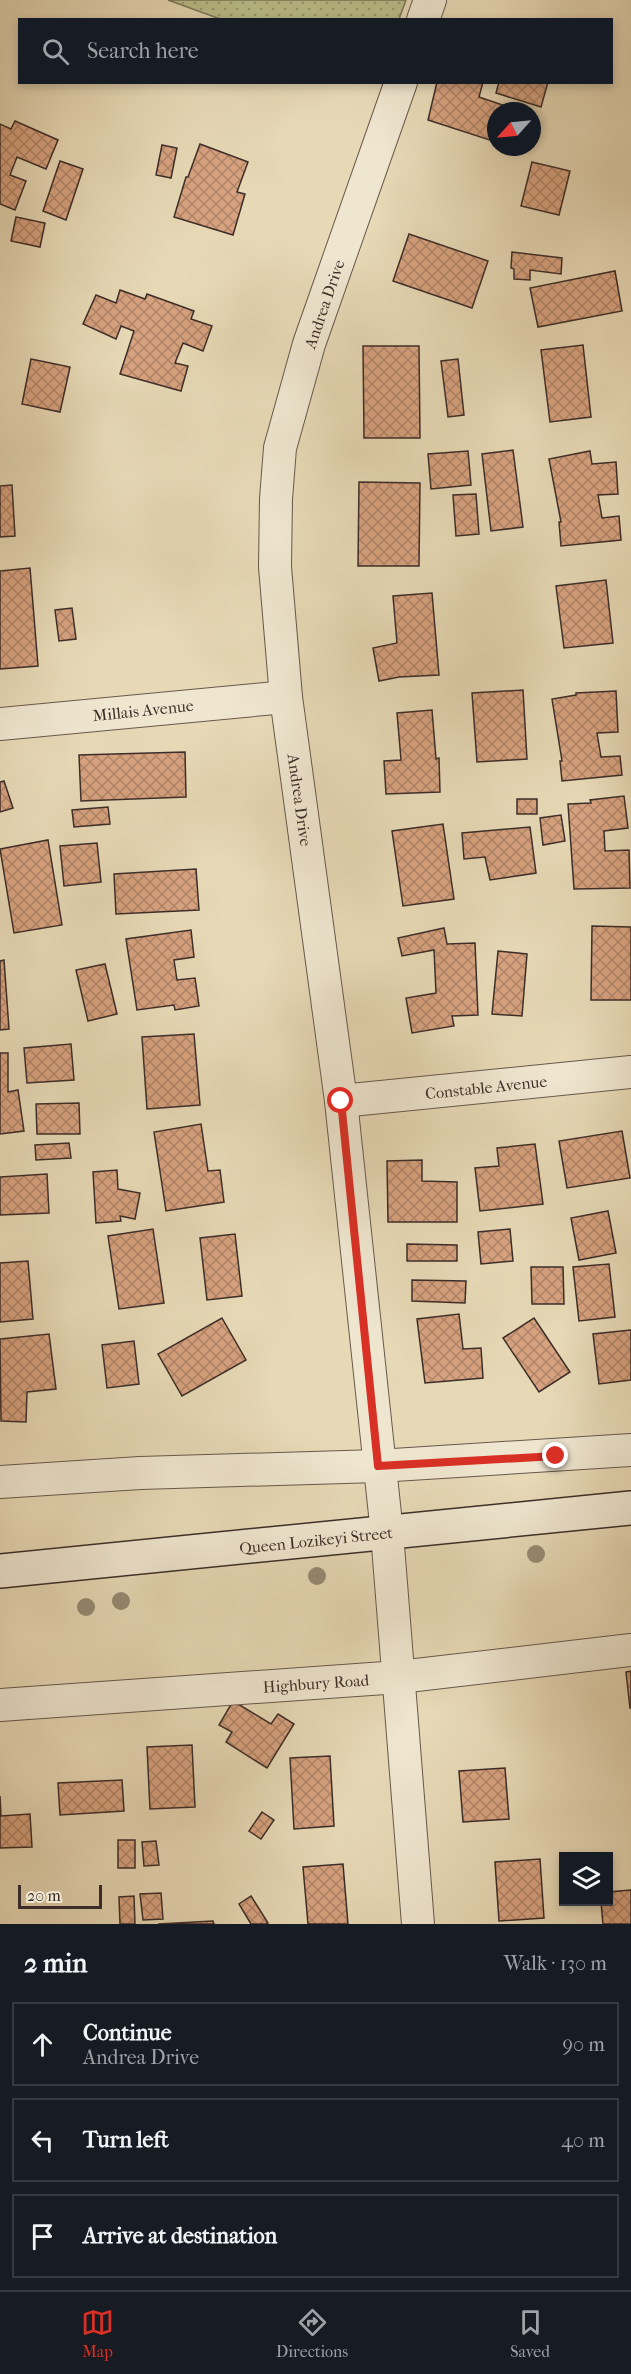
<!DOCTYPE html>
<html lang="en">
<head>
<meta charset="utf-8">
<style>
  :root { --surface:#171b24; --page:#242831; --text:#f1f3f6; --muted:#9ea1a6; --line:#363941; --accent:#d93025 }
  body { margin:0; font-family:"IM FELL French Canon",serif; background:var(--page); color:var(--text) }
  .controls { position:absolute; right:18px; bottom:18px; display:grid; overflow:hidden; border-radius:0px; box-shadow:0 3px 9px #0003 }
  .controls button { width:54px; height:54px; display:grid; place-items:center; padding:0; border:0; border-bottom:2px solid var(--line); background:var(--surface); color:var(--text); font:30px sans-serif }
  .compass { position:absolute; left:487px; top:102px; width:54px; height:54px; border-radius:50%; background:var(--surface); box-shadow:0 3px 9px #0003; rotate:243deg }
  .scale { position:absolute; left:18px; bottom:15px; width:84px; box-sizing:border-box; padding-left:6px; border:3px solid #3c2d28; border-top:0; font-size:16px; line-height:21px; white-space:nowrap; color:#3c2d28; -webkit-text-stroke:4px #efe6d0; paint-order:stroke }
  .stop { position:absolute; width:18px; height:18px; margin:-14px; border:4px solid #d93025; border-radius:50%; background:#fff }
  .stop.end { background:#d93025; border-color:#fff; box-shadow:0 2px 6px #0008 }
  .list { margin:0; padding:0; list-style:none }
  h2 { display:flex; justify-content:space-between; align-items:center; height:78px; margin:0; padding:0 24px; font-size:26px }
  h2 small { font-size:20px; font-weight:400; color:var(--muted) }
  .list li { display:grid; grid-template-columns:39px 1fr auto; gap:18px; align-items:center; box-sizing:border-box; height:84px; margin:0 12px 12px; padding:0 12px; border:2px solid var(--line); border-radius:0px }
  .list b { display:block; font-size:22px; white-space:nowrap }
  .list p { margin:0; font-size:20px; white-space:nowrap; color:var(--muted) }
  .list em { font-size:20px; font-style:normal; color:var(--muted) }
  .icon { flex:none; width:33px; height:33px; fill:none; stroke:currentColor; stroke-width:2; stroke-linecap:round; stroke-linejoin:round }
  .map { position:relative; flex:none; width:631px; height:1924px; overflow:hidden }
  .search { position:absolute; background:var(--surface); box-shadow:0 3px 9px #0003; left:18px; right:18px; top:18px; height:66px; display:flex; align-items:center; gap:15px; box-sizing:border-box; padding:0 21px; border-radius:0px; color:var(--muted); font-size:22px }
  .sheet { height:366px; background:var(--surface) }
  nav { display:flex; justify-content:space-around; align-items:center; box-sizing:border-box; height:84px; border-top:2px solid var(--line); background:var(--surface); font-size:16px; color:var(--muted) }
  nav a { display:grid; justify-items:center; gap:3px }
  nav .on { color:var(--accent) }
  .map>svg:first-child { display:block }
  .grass { fill:url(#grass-dots); stroke:#7b7659; stroke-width:1.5 }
  .building { fill:url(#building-cross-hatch); stroke:#3c2d28; stroke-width:1.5 }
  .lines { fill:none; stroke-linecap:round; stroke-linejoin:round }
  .street-casing { stroke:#67584c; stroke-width:34 }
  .secondary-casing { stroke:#3c2d28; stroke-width:36 }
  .street { stroke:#efe6d0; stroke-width:32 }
  .secondary { stroke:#efe6d0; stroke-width:33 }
  .tree { fill:#978a73 }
  .route { stroke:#d93025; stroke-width:8 }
  .labels { text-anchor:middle; stroke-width:5; stroke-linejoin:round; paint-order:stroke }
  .street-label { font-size:16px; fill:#3c2d28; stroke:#efe6d0 }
</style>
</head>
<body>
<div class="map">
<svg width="631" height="1924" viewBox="0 0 631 1924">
  <defs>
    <pattern id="grass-dots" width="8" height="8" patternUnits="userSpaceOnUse" patternTransform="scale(1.5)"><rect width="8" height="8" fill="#babe8a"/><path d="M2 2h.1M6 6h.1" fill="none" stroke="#989b71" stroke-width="1.8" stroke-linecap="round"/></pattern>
    <pattern id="building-cross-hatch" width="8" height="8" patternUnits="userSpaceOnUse" patternTransform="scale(1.5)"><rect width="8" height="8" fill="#d7a27f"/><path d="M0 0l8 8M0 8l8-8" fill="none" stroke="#b08468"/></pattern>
  </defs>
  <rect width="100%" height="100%" fill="#e7d9b6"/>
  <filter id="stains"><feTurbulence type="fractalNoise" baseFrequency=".00333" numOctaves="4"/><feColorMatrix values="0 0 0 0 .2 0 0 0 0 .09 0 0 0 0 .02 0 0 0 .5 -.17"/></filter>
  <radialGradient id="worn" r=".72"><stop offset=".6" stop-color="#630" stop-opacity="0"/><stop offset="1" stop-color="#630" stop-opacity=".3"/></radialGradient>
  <path class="grass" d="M 168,0 L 406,0 L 399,19 L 220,19 Z"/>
  <g class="building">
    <path d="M 437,82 L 483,82 L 479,97 L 520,111 L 496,111 L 496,142 L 428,120 Z"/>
    <path d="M 499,82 L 548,82 L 541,107 L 496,93 Z"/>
    <path d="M 15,121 L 58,140 L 46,169 L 17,157 L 10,175 L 26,181 L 15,210 L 0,204 L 0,124 L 11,129 Z"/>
    <path d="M 200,144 L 248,162 L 237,192 L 245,194 L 233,235 L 174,217 L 186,177 L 188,177 Z"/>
    <path d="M 162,145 L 177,148 L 171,178 L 156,175 Z"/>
    <path d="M 60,161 L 83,169 L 66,220 L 43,211 Z"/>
    <path d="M 532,162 L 570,171 L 559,215 L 521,206 Z"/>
    <path d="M 16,217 L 45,223 L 40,247 L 11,241 Z"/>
    <path d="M 409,234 L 488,261 L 472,308 L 393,281 Z"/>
    <path d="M 512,252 L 562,258 L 561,274 L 530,270 L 530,280 L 514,279 L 514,269 L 511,268 Z"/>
    <path d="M 615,271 L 622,311 L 538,327 L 530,288 Z"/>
    <path d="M 120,290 L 145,299 L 147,294 L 194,311 L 191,319 L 212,326 L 203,351 L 183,343 L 175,363 L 188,366 L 181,391 L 120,374 L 134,331 L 121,326 L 116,339 L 83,324 L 96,295 L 116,303 Z"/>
    <path d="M 583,345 L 591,417 L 550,422 L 541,350 Z"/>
    <path d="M 363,346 L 419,346 L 420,438 L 364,438 Z"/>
    <path d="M 31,359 L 70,367 L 60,412 L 22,404 Z"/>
    <path d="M 458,359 L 464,415 L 448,417 L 441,361 Z"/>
    <path d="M 513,450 L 523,527 L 491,531 L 482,454 Z"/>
    <path d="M 468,451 L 471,485 L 431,489 L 428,454 Z"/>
    <path d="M 590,451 L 592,464 L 616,462 L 618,494 L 598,495 L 602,518 L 619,516 L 621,540 L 561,546 L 559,522 L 561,522 L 549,459 Z"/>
    <path d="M 359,482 L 420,483 L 419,566 L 358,566 Z"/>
    <path d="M 12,485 L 15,536 L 0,537 L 0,486 Z"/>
    <path d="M 476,494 L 479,534 L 456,536 L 453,495 Z"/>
    <path d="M 30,568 L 38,666 L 0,669 L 0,571 Z"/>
    <path d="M 606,580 L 613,643 L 564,648 L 556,586 Z"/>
    <path d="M 432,593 L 439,675 L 399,677 L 379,681 L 373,648 L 397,643 L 393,596 Z"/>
    <path d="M 72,608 L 76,639 L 59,641 L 55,610 Z"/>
    <path d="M 523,690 L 527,759 L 477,762 L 472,693 Z"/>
    <path d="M 616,691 L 618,732 L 597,733 L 601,757 L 620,756 L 622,775 L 562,781 L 560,761 L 562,761 L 552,699 L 576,695 L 576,693 Z"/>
    <path d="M 432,710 L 436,759 L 439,758 L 440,792 L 386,794 L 384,761 L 401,760 L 397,713 Z"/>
    <path d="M 185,752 L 186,797 L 81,801 L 79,755 Z"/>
    <path d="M 4,781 L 13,808 L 0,812 L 0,782 Z"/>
    <path d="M 624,796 L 628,828 L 604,831 L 605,851 L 629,850 L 630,888 L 574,889 L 568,804 L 591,803 L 590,800 Z"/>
    <rect x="517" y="799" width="20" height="15"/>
    <path d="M 108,807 L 110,824 L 74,827 L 72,810 Z"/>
    <path d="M 561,815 L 565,841 L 543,845 L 540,818 Z"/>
    <path d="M 443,824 L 454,899 L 403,906 L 392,831 Z"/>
    <path d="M 530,827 L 536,873 L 490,880 L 485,857 L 464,859 L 462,833 Z"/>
    <path d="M 48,840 L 62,925 L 14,933 L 0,849 Z"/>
    <path d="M 97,843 L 101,882 L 64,886 L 60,846 Z"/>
    <path d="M 196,869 L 199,910 L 116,914 L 114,874 Z"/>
    <path d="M 592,926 L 631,927 L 631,1000 L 591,1000 Z"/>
    <path d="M 444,928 L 447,944 L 475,943 L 478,1015 L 452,1016 L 454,1026 L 412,1033 L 406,998 L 436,993 L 434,950 L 402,956 L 398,938 Z"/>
    <path d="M 191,930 L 194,957 L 174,960 L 177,980 L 195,978 L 199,1006 L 175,1010 L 174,1005 L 137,1010 L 126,939 Z"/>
    <path d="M 498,951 L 527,954 L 522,1016 L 492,1014 Z"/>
    <path d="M 4,960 L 9,1029 L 0,1030 L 0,961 Z"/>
    <path d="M 105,964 L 117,1014 L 88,1021 L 76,970 Z"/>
    <path d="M 194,1034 L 200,1105 L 147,1109 L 142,1037 Z"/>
    <path d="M 71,1044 L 74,1080 L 27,1083 L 24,1048 Z"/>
    <path d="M 0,1053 L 8,1053 L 8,1092 L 18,1090 L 24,1131 L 0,1134 Z"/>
    <path d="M 79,1103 L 80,1134 L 37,1134 L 36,1104 Z"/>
    <path d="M 201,1124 L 208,1171 L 220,1170 L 224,1202 L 166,1211 L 154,1132 Z"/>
    <path d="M 622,1131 L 630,1178 L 567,1188 L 559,1141 Z"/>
    <path d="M 69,1143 L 71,1158 L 36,1160 L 35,1145 Z"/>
    <path d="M 535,1144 L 543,1204 L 480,1211 L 475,1168 L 499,1166 L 497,1148 Z"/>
    <path d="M 422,1160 L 422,1181 L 457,1182 L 457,1222 L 388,1222 L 387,1161 Z"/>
    <path d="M 117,1170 L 118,1189 L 140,1193 L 135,1219 L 120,1216 L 121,1221 L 96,1223 L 93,1172 Z"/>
    <path d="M 47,1174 L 49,1213 L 0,1215 L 0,1177 Z"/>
    <path d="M 608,1211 L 616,1253 L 579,1260 L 571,1218 Z"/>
    <path d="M 153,1229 L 164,1303 L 119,1309 L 108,1236 Z"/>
    <path d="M 510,1229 L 513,1261 L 481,1264 L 478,1232 Z"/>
    <path d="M 235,1234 L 242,1296 L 207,1300 L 200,1238 Z"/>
    <path d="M 407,1244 L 457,1245 L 457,1261 L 407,1261 Z"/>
    <path d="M 28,1261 L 33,1319 L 0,1322 L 0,1263 Z"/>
    <path d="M 609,1264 L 615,1317 L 579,1321 L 573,1267 Z"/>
    <path d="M 531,1267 L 563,1267 L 564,1304 L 532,1304 Z"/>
    <path d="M 412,1280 L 466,1281 L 465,1303 L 412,1301 Z"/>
    <path d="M 459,1314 L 463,1349 L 481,1348 L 483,1378 L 425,1383 L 417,1319 Z"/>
    <path d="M 222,1318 L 246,1360 L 182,1396 L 158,1354 Z"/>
    <path d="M 534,1318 L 570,1372 L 539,1392 L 503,1338 Z"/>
    <path d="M 631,1330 L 631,1380 L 599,1384 L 593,1334 Z"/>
    <path d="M 49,1334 L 56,1389 L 27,1392 L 26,1422 L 1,1421 L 0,1339 Z"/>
    <path d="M 134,1341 L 139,1384 L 107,1388 L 102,1345 Z"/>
    <path d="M 631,1671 L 631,1708 L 630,1708 L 626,1672 Z"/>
    <path d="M 233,1701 L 271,1724 L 278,1714 L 294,1724 L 267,1768 L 226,1742 L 232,1732 L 219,1725 Z"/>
    <path d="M 192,1745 L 195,1807 L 150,1809 L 147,1747 Z"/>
    <path d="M 330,1756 L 334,1826 L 294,1829 L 290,1758 Z"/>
    <path d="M 505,1768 L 509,1819 L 463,1822 L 459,1771 Z"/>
    <path d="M 122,1780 L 124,1811 L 60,1815 L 58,1783 Z"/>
    <path d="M 0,1796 L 1,1816 L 30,1814 L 32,1847 L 0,1848 Z"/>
    <path d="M 262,1812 L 274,1820 L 261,1839 L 249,1831 Z"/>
    <rect x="118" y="1840" width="17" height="28"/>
    <path d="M 156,1841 L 159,1865 L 144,1866 L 142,1842 Z"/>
    <path d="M 540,1859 L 544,1918 L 499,1921 L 495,1862 Z"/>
    <path d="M 343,1864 L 348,1924 L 308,1924 L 303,1867 Z"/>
    <path d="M 631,1890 L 631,1924 L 603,1924 L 601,1902 L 608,1902 L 608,1892 Z"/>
    <path d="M 161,1893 L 163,1919 L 143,1920 L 140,1894 Z"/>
    <path d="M 134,1896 L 135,1924 L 120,1924 L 119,1897 Z"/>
    <path d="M 251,1896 L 268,1923 L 266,1924 L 251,1924 L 239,1904 Z"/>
    <path d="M 213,1921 L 214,1924 L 158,1924 Z"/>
  </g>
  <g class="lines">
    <defs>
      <g id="street">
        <path d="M 423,20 L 430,0"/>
        <path d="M 401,82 L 309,344 L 280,448 L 276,499 L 275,567 L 286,697 L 341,1101 L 387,1533 L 418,1924"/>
        <path d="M 0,724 L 286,697"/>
        <path d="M 341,1101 L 631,1072"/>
        <path d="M 0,1482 L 140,1473 L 378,1466 L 631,1450"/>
        <path d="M 0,1705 L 399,1677 L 631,1650"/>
      </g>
      <path id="secondary" d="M 0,1571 L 631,1508"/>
    </defs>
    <use href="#street" class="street-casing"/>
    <use href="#secondary" class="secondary-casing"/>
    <use href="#street" class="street"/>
    <use href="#secondary" class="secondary"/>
  </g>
  <g class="tree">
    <circle cx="536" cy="1554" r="9"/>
    <circle cx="317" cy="1576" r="9"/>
    <circle cx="121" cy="1601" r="9"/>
    <circle cx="86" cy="1607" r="9"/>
  </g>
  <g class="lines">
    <path class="route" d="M 341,1101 L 378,1466 L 556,1456"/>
  </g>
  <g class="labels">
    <g class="street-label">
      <text transform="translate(324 304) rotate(-71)" y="6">Andrea Drive</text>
      <text transform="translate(143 710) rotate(-6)" y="6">Millais Avenue</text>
      <text transform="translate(300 800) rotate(82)" y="6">Andrea Drive</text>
      <text transform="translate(486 1087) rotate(-6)" y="6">Constable Avenue</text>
      <text transform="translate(316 1540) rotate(-6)" y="6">Queen Lozikeyi Street</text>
      <text transform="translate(316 1683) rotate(-4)" y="6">Highbury Road</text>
    </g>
  </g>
  <rect width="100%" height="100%" filter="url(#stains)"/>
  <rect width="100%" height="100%" fill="url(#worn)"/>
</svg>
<div class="controls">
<button><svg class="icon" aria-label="layers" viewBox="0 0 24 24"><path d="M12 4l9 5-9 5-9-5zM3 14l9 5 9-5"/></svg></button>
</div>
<svg class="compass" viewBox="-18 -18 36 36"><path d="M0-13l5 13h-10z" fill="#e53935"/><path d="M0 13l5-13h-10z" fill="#9ea1a6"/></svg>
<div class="scale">20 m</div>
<div class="stop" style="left:341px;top:1101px"></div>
<div class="stop end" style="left:556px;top:1456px"></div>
<div class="search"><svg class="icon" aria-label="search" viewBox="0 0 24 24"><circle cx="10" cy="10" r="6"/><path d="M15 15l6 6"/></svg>Search here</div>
</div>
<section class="sheet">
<h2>2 min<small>Walk · 130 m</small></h2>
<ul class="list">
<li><svg class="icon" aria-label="ahead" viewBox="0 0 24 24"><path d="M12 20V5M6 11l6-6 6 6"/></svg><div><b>Continue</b><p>Andrea Drive</p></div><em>90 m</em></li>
<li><svg class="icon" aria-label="left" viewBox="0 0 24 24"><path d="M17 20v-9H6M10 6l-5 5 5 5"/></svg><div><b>Turn left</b></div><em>40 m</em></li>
<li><svg class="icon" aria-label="arrive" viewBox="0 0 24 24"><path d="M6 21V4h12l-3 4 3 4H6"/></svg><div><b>Arrive at destination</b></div></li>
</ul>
</section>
<nav>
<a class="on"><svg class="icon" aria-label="map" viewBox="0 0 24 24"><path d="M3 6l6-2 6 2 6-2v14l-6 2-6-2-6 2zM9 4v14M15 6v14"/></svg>Map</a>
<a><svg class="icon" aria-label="directions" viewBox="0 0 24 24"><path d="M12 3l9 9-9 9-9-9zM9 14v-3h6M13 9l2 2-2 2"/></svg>Directions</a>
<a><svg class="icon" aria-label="saved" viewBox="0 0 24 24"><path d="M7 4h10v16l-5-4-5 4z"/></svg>Saved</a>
</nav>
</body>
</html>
